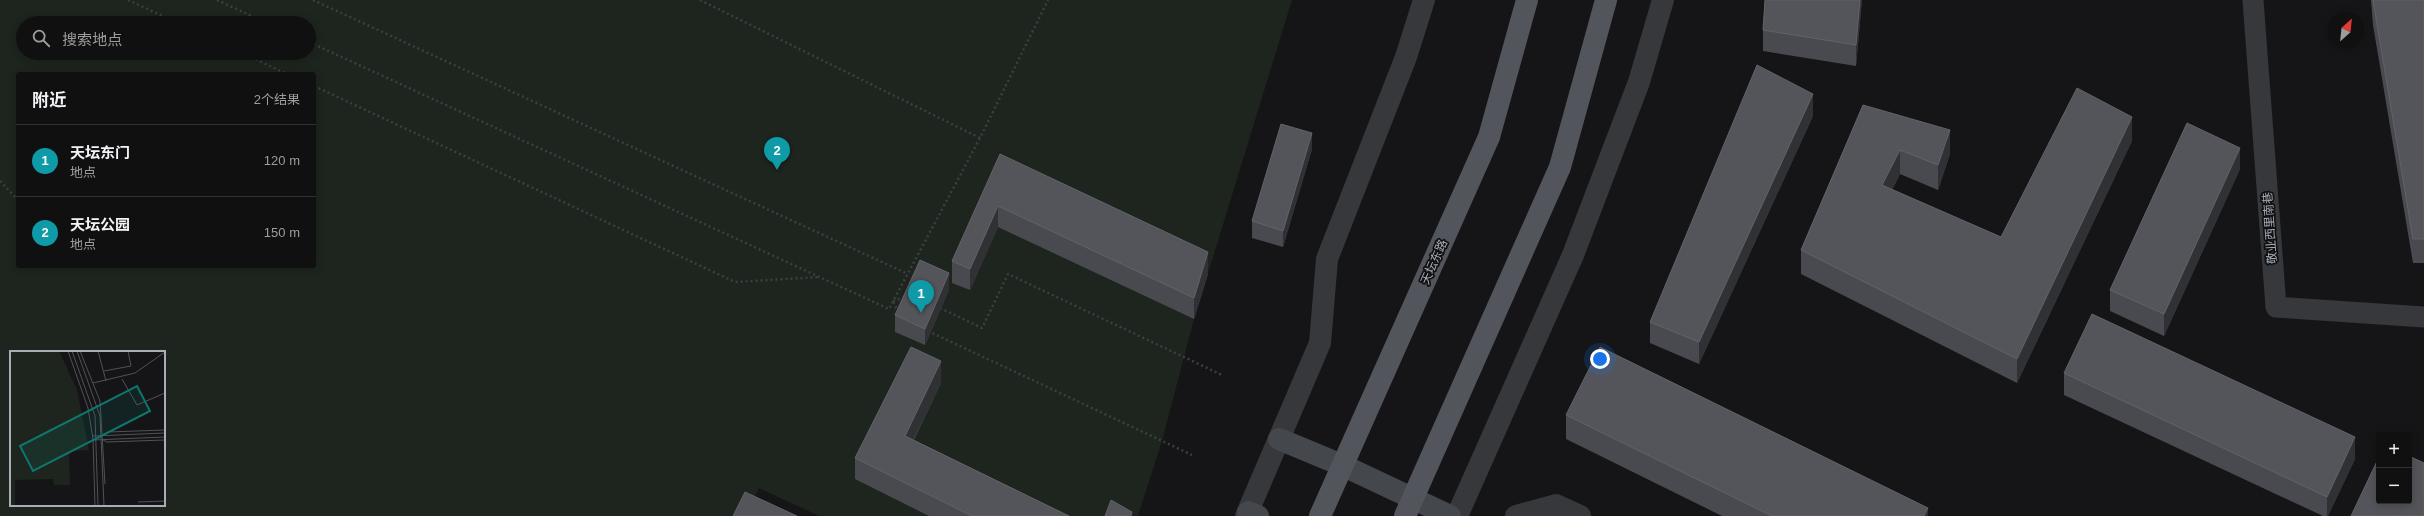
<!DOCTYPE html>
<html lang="zh">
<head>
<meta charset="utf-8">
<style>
  :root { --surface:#101011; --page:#19191a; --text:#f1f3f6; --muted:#9c9d9f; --line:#303031; --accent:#2563eb }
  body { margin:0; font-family:Arial,"Noto Sans SC",sans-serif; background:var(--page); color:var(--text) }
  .controls { position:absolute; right:12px; bottom:12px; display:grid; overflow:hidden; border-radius:4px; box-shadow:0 2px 10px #0003 }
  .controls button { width:36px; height:36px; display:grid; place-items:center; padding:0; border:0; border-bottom:1px solid var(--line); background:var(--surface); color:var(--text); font:20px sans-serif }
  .compass { position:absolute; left:2328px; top:12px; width:36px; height:36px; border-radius:50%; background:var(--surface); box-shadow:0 2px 10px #0003; rotate:27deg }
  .you { position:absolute; left:1600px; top:359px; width:14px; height:14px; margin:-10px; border:3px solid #fff; border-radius:50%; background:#1a73e8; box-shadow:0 0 0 6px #1a73e833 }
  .badge { display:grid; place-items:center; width:26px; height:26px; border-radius:50%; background:var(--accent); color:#fff; font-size:13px; font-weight:700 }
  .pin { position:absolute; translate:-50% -33px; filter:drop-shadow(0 1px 2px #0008) }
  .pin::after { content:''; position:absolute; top:21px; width:14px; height:12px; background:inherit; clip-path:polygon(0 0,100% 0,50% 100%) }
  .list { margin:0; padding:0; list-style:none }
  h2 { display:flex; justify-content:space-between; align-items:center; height:52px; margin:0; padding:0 16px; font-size:17px }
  h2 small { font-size:13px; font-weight:400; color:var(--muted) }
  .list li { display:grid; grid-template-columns:26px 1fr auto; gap:12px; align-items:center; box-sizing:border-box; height:72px; padding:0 16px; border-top:1px solid var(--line) }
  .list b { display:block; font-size:15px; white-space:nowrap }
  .list p { margin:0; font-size:13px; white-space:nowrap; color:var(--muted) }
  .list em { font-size:13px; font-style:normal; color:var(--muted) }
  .icon { flex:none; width:22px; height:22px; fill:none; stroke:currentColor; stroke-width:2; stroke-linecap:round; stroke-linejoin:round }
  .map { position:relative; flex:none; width:2424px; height:516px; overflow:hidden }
  .search { position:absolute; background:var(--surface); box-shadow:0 2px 10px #0003; left:16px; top:16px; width:300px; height:44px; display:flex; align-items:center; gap:10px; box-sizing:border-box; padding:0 14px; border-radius:22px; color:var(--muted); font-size:15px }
  .panel { position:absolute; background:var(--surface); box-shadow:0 2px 10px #0003; left:16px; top:72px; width:300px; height:196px; border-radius:4px }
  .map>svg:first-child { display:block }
  .green { fill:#1d251e; fill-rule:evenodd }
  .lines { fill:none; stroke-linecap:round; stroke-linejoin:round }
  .path { stroke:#3c3f43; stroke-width:2.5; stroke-dasharray:2 3; stroke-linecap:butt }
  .service { stroke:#36383c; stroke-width:21 }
  .tertiary { stroke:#36383c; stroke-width:22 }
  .secondary { stroke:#44474c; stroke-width:22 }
  .primary { stroke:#52555b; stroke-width:22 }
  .wall { fill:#494a4f }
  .shaded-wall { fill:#303134 }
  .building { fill:#53555a; stroke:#616369 }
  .labels { text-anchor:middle; stroke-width:3.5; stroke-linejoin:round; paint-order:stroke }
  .street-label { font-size:12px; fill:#a8adb7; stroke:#101012 }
  .inset-road { fill:none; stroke:#505257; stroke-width:1 }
  .view { fill:#0f766e; fill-opacity:0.15; stroke:#0f766e; stroke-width:2 }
  .inset-edge { fill:none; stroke:#a8adb7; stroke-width:2 }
</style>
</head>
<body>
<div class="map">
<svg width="2424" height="516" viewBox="0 0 2424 516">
  <rect width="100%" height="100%" fill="#151517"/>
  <path class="green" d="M 0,0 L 1292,0 L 1194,319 L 1162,441 L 1138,516 L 819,516 L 759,488 L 745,516 L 0,516 ZM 23,23 L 309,23 L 309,53 L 23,53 ZM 18,74 L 314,74 L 314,266 L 18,266 ZM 11,352 L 164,352 L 164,505 L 11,505 Z"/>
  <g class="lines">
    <g class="path">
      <path d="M 128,0 L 178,23"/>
      <path d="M 217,0 L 267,23"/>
      <path d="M 313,0 L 908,274"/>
      <path d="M 700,0 L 980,138"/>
      <path d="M 309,42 L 889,309 L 980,138 L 1048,0"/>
      <path d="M 242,53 L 287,74"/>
      <path d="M 314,86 L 735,282 L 820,277"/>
      <path d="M 0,181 L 16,198"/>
      <path d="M 893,301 L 906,297"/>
      <path d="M 893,302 L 899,313"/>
      <path d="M 940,308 L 982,328 L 1008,274 L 1222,375"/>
      <path d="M 928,331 L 1192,455"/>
    </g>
    <path class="service" d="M 2253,0 L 2276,307 L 2424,317"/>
    <g class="tertiary">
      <path d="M 1246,516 L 1320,343 L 1327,259 L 1406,57 L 1424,0"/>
      <path d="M 1457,516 L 1573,255 L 1639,82 L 1663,0"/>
      <path d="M 1516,516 L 1556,505 L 1580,516"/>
    </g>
    <g class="secondary">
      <path d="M 1279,439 L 1344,466 L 1450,516"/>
      <path d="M 1248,512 L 1258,516"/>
    </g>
    <g class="primary">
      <path d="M 1320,516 L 1489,137 L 1527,0"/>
      <path d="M 1405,516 L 1560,167 L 1606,0"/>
    </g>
  </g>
  <g class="wall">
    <path d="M 1765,0 L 1862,0 L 1856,66 L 1763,51 L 1763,30 Z"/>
    <path d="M 2371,0 L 2424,0 L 2424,263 L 2413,263 L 2373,25 Z"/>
    <path d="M 1863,105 L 1950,154 L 1938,190 L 1900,174 L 1892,190 L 2001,237 L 2132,141 L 2017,383 L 1801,274 L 1801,250 Z"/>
    <path d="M 1813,116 L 1699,364 L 1650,343 L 1650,322 Z"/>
    <path d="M 1312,149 L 1283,247 L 1252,238 L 1252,221 Z"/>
    <path d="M 1000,154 L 1208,274 L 1194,319 L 998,227 L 970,290 L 952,283 L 952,261 Z"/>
    <path d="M 2240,169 L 2164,336 L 2110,311 L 2110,290 Z"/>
    <path d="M 949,290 L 925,345 L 895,332 L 895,315 Z"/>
    <path d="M 2064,373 L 2355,459 L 2328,516 L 2323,516 L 2064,395 Z"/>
    <path d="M 941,383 L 914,440 L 1069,516 L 929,516 L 855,479 L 855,458 Z"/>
    <path d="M 1566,415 L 1928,516 L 1722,516 L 1566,439 Z"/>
  </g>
  <g class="shaded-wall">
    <path d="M 1860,0 L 1862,0 L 1856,66 L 1856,45 Z"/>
    <path d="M 1813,94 L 1813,116 L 1699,364 L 1699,342 Z"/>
    <path d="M 2132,117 L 2132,141 L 2017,383 L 2017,359 Z"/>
    <path d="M 1950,130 L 1950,154 L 1938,190 L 1938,165 Z"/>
    <path d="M 1312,133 L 1312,149 L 1283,247 L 1283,231 Z"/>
    <path d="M 2240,148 L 2240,169 L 2164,336 L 2164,314 Z"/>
    <path d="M 1900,150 L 1900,174 L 1882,210 L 1882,185 Z"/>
    <path d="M 998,206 L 998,227 L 970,290 L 970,269 Z"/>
    <path d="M 1208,252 L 1208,274 L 1194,319 L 1194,298 Z"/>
    <path d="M 949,273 L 949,290 L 925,345 L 925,329 Z"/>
    <path d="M 941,361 L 941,383 L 905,457 L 905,436 Z"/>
    <path d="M 2355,437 L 2355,459 L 2328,516 L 2327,516 L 2327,497 Z"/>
    <path d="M 1928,508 L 1928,516 L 1924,516 Z"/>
  </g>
  <g class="building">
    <path d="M 1765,0 L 1860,0 L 1856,45 L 1763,30 Z"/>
    <path d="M 2373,0 L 2424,0 L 2424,239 L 2413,239 Z"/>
    <path d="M 1757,65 L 1813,94 L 1699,342 L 1650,322 Z"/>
    <path d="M 2077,88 L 2132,117 L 2017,359 L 1801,250 L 1863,105 L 1950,130 L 1938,165 L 1900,150 L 1882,185 L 2001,237 Z"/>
    <path d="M 2187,123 L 2240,148 L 2164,314 L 2110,290 Z"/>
    <path d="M 1281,124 L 1312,133 L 1283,231 L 1252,221 Z"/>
    <path d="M 1000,154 L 1208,252 L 1194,298 L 998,206 L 970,269 L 952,261 Z"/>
    <path d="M 920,260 L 949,273 L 925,329 L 895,315 Z"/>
    <path d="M 2092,314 L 2355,437 L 2327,497 L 2064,373 Z"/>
    <path d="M 911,347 L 941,361 L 905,436 L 1069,516 L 972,516 L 855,458 Z"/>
    <path d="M 1600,347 L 1928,508 L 1924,516 L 1772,516 L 1566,415 Z"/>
    <path d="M 2409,456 L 2424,463 L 2424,516 L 2351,516 L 2379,457 L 2379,501 L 2409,501 Z"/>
    <path d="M 745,492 L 797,516 L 733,516 Z"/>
    <path d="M 1111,500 L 1132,512 L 1131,516 L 1105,516 Z"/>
  </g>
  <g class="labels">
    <g class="street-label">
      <text transform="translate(2270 228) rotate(-94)" y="4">敬业西里南巷</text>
      <text transform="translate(1434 262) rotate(-66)" y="4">天坛东路</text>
    </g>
  </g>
  <g transform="translate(10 351)">
    <rect width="155" height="155" fill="#151517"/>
    <path d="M 0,0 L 49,0 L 67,39 L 79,99 L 59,100 L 60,134 L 44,134 L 43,128 L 5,129 L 5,155 L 0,155 Z" fill="#1d251e"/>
    <path class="inset-road" d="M 58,0 L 78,57 L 83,88 L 85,155M 62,0 L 85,65 L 88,155M 67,0 L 90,65 L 94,155M 70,0 L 90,50 L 95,133M 88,0 L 96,30M 94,20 L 121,15 L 118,0M 112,28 L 127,54 L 155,42M 83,32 L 125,22 L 155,1M 93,84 L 98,81 L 155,79M 83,85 L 155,82M 83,89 L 155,86M 93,89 L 97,91 L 155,89M 128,151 L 155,150"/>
    <path class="view" d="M 127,35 L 140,60 L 23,120 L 10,95 Z"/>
    <rect width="155" height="155" class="inset-edge"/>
  </g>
</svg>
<div class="controls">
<button>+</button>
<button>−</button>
</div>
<svg class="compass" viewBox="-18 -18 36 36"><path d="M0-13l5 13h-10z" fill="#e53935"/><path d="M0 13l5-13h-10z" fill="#9c9d9f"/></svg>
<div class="you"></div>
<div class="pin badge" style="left:921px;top:313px;background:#0f9aa8">1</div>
<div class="pin badge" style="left:777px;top:170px;background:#0f9aa8">2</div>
<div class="search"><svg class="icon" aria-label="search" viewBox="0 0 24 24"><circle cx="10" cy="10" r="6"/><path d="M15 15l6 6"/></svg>搜索地点</div>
<section class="panel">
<h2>附近<small>2个结果</small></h2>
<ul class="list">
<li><span class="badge" style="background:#0f9aa8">1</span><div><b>天坛东门</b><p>地点</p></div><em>120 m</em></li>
<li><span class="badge" style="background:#0f9aa8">2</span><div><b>天坛公园</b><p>地点</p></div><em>150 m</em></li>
</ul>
</section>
</div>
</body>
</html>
